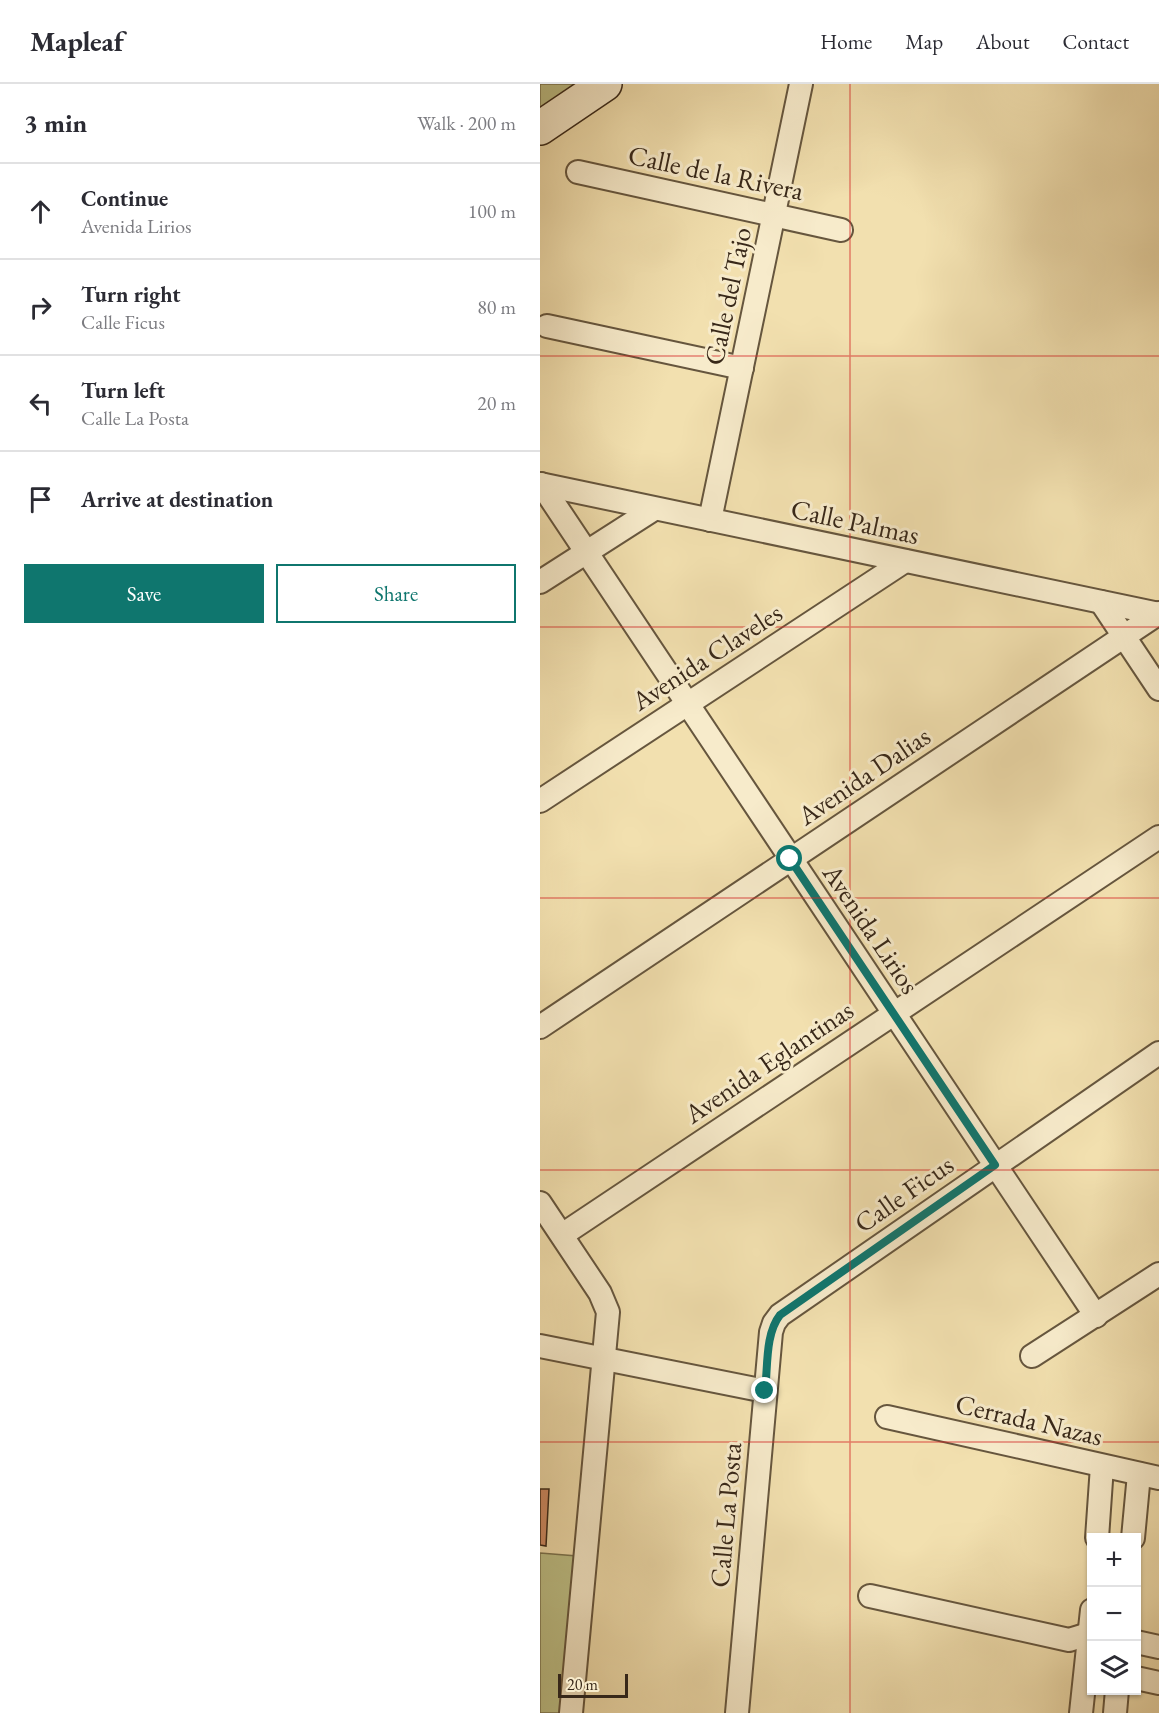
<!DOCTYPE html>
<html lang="en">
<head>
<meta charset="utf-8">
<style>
  :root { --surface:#fff; --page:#f7f7f7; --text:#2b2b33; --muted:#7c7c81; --line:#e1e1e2; --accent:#0f766e }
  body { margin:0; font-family:"EB Garamond",serif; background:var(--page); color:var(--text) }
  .controls { position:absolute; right:18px; bottom:18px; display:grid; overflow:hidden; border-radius:0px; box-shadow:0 2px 4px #0004 }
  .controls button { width:54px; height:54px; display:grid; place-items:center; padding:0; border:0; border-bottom:2px solid var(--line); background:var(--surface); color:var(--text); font:30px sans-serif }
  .scale { position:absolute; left:18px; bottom:15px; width:70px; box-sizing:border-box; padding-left:6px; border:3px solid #382819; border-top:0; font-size:16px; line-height:21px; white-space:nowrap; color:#382819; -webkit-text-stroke:4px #f7ebcb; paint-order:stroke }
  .stop { position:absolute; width:18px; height:18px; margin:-14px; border:4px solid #0f766e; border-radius:50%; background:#fff }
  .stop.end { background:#0f766e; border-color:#fff; box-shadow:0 2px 6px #0008 }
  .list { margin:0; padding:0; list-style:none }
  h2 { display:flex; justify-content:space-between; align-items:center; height:78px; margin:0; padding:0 24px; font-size:26px }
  h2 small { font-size:20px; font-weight:400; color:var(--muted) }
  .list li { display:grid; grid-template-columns:39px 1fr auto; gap:18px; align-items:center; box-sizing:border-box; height:96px; padding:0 24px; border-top:2px solid var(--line) }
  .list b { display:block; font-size:22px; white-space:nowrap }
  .list p { margin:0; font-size:20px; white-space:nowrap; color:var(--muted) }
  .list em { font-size:20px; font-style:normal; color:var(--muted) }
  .actions { display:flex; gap:12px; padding:18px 24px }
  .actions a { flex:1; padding:14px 0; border:2px solid var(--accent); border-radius:0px; text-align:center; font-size:21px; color:var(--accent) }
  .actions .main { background:var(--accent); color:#fff }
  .icon { flex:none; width:33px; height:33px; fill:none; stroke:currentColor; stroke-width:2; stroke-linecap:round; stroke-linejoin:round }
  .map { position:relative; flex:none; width:619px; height:1629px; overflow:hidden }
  header { display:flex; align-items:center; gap:36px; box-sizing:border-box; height:84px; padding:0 30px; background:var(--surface); border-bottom:2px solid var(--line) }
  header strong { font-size:28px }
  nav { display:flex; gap:33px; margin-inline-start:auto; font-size:21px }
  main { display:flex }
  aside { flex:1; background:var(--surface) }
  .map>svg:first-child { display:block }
  .green { fill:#bec188; stroke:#7b7450; stroke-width:1.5 }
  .building { fill:#d08d66; stroke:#382819; stroke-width:1.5 }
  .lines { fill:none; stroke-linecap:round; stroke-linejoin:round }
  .street-casing { stroke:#66563e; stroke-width:26 }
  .secondary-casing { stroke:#382819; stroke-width:36 }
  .street { stroke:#f7ebcb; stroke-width:22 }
  .secondary { stroke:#f7ebcb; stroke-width:33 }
  .route { stroke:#0f766e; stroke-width:8 }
  .grid { fill:none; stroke:#d62828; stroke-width:1.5; stroke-opacity:0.55 }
  .labels { text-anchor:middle; stroke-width:6; stroke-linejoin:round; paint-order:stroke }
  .street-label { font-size:27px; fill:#382819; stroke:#f7ebcb }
</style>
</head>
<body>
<header>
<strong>Mapleaf</strong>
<nav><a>Home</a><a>Map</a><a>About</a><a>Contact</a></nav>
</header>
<main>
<aside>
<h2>3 min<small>Walk · 200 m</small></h2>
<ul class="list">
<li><svg class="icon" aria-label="ahead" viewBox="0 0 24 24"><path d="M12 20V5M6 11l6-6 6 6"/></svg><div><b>Continue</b><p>Avenida Lirios</p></div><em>100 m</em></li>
<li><svg class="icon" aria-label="right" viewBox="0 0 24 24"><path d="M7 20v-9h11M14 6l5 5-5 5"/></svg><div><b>Turn right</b><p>Calle Ficus</p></div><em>80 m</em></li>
<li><svg class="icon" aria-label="left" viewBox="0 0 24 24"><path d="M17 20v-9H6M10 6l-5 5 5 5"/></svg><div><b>Turn left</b><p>Calle La Posta</p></div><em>20 m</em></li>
<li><svg class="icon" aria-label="arrive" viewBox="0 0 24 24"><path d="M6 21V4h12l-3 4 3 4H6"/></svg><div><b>Arrive at destination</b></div></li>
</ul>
<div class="actions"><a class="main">Save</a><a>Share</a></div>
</aside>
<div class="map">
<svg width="619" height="1629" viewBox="0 0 619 1629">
  <rect width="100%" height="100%" fill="#f2e0af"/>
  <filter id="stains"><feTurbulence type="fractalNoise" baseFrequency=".00333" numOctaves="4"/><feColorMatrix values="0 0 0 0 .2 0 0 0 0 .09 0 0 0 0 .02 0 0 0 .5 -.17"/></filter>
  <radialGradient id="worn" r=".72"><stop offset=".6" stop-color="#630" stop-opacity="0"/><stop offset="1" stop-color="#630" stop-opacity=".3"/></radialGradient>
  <g class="green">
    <path d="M 0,0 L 36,0 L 0,24 Z"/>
    <path d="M 0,1469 L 37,1472 L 23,1629 L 0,1629 Z"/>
  </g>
  <path class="building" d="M 0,1405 L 9,1405 L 6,1462 L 0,1461 Z"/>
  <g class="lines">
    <defs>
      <g id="street">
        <path d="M 38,88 L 301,146"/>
        <path d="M 7,242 L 202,284"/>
        <path d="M 0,400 L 619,530"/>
        <path d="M 1,400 L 556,1232"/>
        <path d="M 170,436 L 261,0"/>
        <path d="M 0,498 L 114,425"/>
        <path d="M 561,518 L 619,605"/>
        <path d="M 0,717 L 365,477"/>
        <path d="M 0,943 L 619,529"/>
        <path d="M 0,1119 L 60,1209 L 68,1228 L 31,1629"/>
        <path d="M 22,1151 L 619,753"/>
        <path d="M 0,1262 L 225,1307"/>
        <path d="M 492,1272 L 619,1190"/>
        <path d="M 347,1333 L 619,1394"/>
        <path d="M 557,1454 L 562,1382"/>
        <path d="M 593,1454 L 599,1390"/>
        <path d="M 330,1512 L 529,1556 L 552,1549"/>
        <path d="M 596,1558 L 619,1563"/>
        <path d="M 596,1594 L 619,1599"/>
        <path d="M 197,1629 L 231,1248 L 234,1239 L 240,1231 L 619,969"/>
        <path d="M 541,1629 L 552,1526"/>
        <path d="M 575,1629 L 577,1606"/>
      </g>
      <path id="secondary" d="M 0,44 L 65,0"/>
    </defs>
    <use href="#street" class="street-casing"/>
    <use href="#secondary" class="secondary-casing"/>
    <use href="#street" class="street"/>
    <use href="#secondary" class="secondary"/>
  </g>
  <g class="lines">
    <path class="route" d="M 225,1307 C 228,1283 225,1250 240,1231 L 455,1081 L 250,775"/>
  </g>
  <path class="grid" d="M 310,0 L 310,1629M 0,272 L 619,272M 0,543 L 619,543M 0,814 L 619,814M 0,1086 L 619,1086M 0,1358 L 619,1358"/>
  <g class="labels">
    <g class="street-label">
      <text transform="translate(176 89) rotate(12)" y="9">Calle de la Rivera</text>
      <text transform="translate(188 212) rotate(-78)" y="9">Calle del Tajo</text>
      <text transform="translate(315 438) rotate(12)" y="9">Calle Palmas</text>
      <text transform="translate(167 573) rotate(-33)" y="9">Avenida Claveles</text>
      <text transform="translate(324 692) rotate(-34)" y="9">Avenida Dalias</text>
      <text transform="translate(331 845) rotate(56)" y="9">Avenida Lirios</text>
      <text transform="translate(229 978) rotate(-34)" y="9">Avenida Eglantinas</text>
      <text transform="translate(364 1110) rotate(-35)" y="9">Calle Ficus</text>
      <text transform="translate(489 1336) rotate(13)" y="9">Cerrada Nazas</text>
      <text transform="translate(186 1431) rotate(-85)" y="9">Calle La Posta</text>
    </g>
  </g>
  <rect width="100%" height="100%" filter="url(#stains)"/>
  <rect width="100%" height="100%" fill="url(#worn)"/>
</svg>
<div class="controls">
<button>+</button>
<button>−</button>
<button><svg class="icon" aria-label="layers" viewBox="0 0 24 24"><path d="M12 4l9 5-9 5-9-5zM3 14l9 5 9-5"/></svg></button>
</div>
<div class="scale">20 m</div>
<div class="stop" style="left:250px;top:775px"></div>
<div class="stop end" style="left:225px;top:1307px"></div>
</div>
</main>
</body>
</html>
